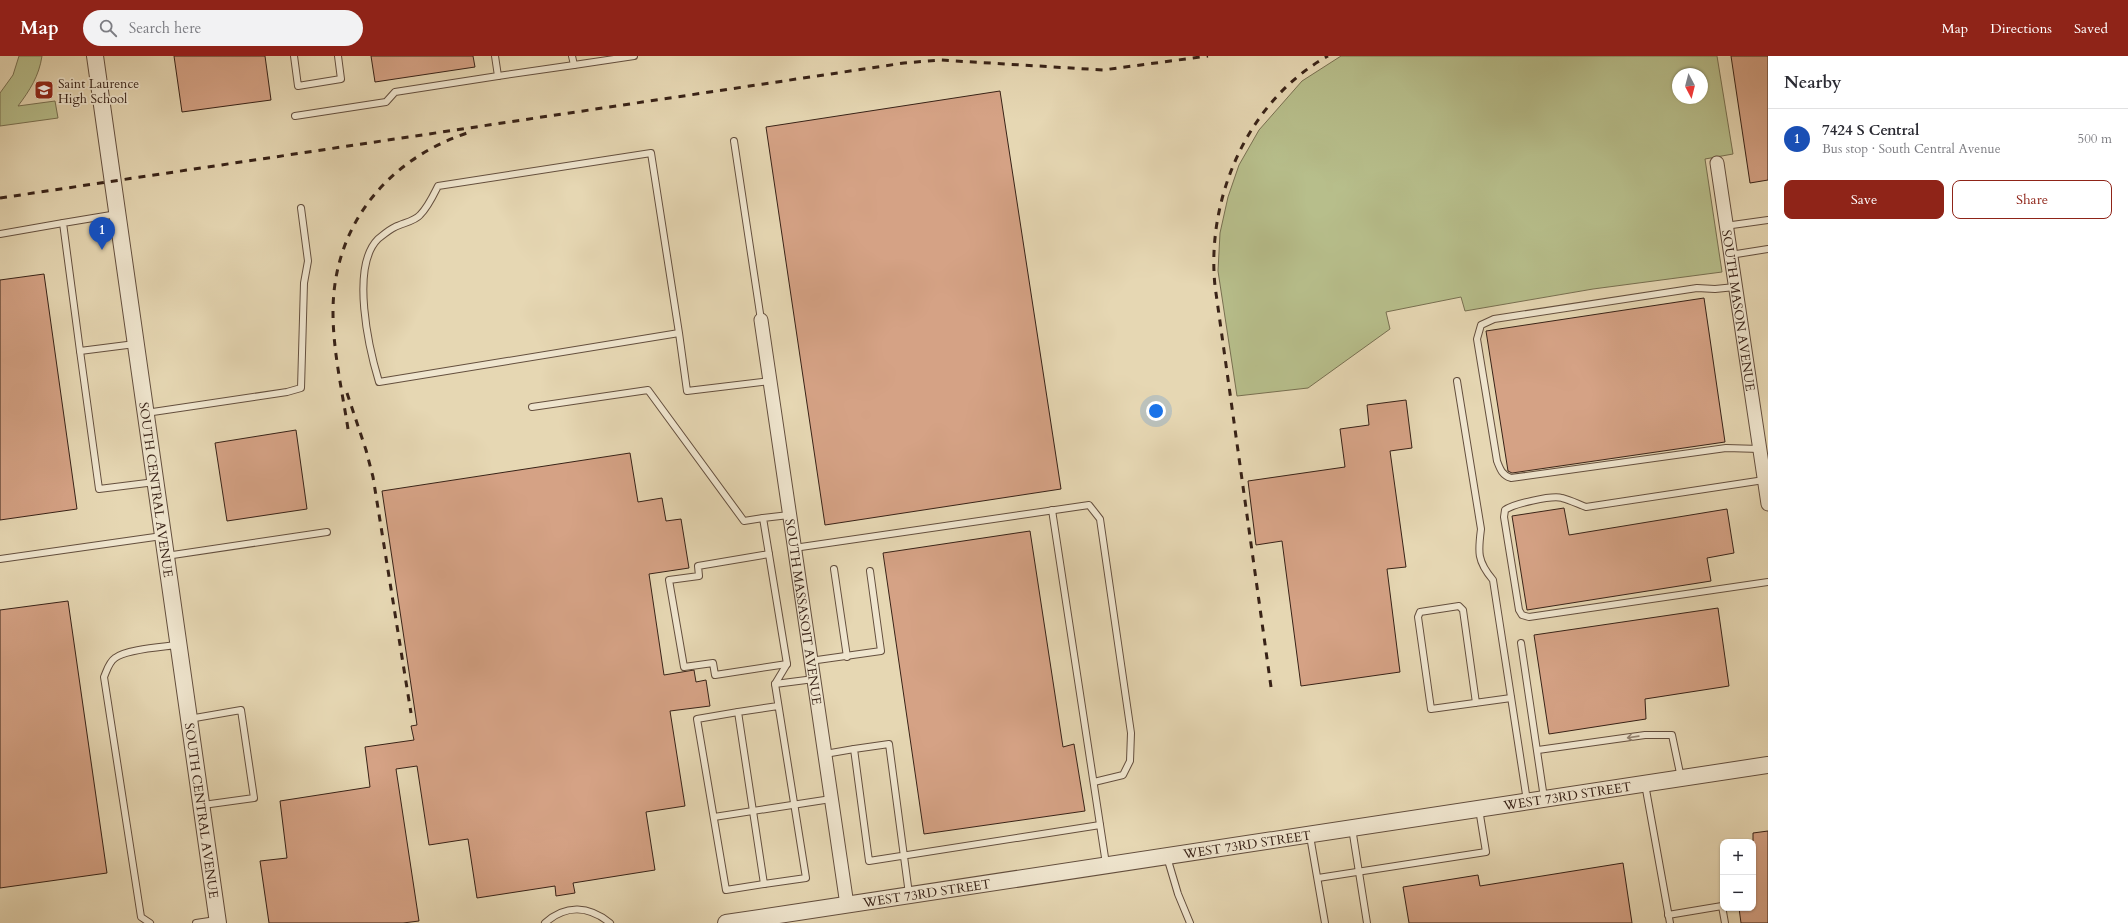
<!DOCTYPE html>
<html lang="en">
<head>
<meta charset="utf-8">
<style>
  :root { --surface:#fff; --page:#f2f2f3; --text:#2b2b33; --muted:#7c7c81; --line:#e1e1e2; --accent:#8f2418 }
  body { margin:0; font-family:Cardo,serif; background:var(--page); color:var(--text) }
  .controls { position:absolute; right:12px; bottom:12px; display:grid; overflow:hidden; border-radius:8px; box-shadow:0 1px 3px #0004 }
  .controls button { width:36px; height:36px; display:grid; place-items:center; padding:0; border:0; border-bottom:1px solid var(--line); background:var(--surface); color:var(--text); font:20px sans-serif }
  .compass { position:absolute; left:1672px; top:12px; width:36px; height:36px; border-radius:50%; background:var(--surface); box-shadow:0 1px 3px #0004; rotate:173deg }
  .you { position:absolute; left:1156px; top:355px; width:14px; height:14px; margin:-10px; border:3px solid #fff; border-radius:50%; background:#1a73e8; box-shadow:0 0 0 6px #1a73e833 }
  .badge { display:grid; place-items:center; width:26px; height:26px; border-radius:50%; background:var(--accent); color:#fff; font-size:13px; font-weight:700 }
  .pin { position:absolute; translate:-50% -33px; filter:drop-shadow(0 1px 2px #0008) }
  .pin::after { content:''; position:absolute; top:21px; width:14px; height:12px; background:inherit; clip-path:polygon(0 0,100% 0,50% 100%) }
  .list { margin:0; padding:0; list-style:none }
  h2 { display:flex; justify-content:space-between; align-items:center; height:52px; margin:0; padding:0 16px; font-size:17px }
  h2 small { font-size:13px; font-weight:400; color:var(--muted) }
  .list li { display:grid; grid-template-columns:26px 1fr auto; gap:12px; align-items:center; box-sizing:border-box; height:60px; padding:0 16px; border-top:1px solid var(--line) }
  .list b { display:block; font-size:15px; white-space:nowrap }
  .list p { margin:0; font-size:13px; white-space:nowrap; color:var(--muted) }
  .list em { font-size:13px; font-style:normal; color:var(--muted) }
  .actions { display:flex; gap:8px; padding:12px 16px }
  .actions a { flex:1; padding:9px 0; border:1px solid var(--accent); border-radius:8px; text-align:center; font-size:14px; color:var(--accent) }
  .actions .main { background:var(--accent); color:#fff }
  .icon { flex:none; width:22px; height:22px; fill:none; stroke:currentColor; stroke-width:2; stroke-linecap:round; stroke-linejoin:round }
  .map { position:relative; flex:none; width:1768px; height:867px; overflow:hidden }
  header { display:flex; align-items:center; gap:24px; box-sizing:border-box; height:56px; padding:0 20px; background:var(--accent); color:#fff }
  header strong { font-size:19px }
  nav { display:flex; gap:22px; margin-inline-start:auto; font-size:14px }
  .search { width:280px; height:36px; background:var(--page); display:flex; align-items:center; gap:10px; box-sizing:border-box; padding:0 14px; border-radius:22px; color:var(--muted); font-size:15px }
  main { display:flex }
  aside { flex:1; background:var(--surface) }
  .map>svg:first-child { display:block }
  .green { fill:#b7be8b; stroke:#787051; fill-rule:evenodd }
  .building { fill:#d5a285; stroke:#382217 }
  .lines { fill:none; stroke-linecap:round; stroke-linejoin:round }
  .service-casing { stroke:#644f3e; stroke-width:8 }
  .minor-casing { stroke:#644f3e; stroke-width:15 }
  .tertiary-casing { stroke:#644f3e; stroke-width:18 }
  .service { stroke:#efe5ce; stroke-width:6 }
  .minor { stroke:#efe5ce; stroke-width:13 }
  .tertiary { stroke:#efe5ce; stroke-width:16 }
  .rail { stroke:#382217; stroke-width:3; stroke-dasharray:7 7; stroke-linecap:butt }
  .oneway { stroke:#948472 }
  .labels { text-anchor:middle; stroke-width:3.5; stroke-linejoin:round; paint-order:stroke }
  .poi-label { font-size:13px; fill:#382217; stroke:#efe5ce; text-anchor:start }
  .street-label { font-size:13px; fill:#382217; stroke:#efe5ce }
</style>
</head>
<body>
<header>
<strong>Map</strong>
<div class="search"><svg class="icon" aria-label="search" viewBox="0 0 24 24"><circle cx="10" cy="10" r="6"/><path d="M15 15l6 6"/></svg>Search here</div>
<nav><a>Map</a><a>Directions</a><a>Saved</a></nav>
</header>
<main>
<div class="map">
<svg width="1768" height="867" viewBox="0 0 1768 867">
  <rect width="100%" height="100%" fill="#e6d7b3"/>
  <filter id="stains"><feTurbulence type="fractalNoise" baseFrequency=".005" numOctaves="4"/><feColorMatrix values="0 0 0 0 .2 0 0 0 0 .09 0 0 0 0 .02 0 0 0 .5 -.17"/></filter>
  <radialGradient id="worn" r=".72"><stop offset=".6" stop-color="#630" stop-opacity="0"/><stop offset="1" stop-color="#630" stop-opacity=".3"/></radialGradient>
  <g class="green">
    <path d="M 19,0 L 42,0 C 39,20 30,34 18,50 L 55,45 L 58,62 L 0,70 L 0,37 L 13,19 Z"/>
    <path d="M 1341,0 L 1717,0 L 1733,98 L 1705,103 L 1722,216 L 1593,233 L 1465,255 L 1461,241 L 1386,256 L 1390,273 L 1308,332 L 1237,340 L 1218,215 L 1220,177 L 1228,141 L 1239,109 L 1259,74 L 1302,25 ZM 1678,18 L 1702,18 L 1702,42 L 1678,42 Z"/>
  </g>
  <g class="building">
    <path d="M 174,0 L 265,0 L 271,44 L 182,56 Z"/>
    <path d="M 371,0 L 473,0 L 475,11 L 375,26 Z"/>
    <path d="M 1731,0 L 1768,0 L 1768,124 L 1750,127 Z"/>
    <path d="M 1000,35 L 1061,433 L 825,469 L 766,71 Z"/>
    <path d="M 44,218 L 77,453 L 0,464 L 0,224 Z"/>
    <path d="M 1704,242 L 1725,386 L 1512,417 L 1508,415 L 1486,275 Z"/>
    <path d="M 1406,344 L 1412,392 L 1390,395 L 1406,511 L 1387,513 L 1400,616 L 1301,630 L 1282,485 L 1256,489 L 1248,425 L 1345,411 L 1340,373 L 1369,369 L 1367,349 Z"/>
    <path d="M 296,374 L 307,453 L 227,465 L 215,387 Z"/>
    <path d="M 630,397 L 638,446 L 662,442 L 666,465 L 681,463 L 689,512 L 649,518 L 664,619 L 694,614 L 696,626 L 706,624 L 710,650 L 670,655 L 685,750 L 646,756 L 655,814 L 573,827 L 575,837 L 556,840 L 555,830 L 477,842 L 468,783 L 429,789 L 417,710 L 396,713 L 419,865 L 403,867 L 269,867 L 260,805 L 287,802 L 280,745 L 370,731 L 365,691 L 414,684 L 411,670 L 417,669 L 382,435 Z"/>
    <path d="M 1564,452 L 1569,479 L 1727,453 L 1734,497 L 1707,502 L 1711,525 L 1527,554 L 1512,460 Z"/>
    <path d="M 1030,475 L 1063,691 L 1074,688 L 1085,755 L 924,778 L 883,497 Z"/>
    <path d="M 68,545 L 107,817 L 0,832 L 0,554 Z"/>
    <path d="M 1718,552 L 1729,630 L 1645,643 L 1646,663 L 1549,678 L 1534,579 Z"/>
    <path d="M 1768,775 L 1768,867 L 1741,867 L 1739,852 L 1753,852 L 1753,777 Z"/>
    <path d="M 1623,807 L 1632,867 L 1409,867 L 1403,831 L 1478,819 L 1480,830 Z"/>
  </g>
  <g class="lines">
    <defs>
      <g id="service">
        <path d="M 294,0 L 298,30 L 341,23 L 338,0"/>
        <path d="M 572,0 L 574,9 L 634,0"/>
        <path d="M 498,20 L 574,9"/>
        <path d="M 295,60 L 386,46 L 395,36 L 498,20 L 495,0"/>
        <path d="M 734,85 L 761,264"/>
        <path d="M 117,158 L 63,167 L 80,295 L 135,288"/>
        <path d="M 1725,170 L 1768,164"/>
        <path d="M 0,178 L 63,167"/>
        <path d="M 1730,199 L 1768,193"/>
        <path d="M 1735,231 L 1715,233 L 1697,232 L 1494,263 L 1481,269 L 1477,283 L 1497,405 C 1500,413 1502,419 1511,422 L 1726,392 L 1760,393"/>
        <path d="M 679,277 L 651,97 L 438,130 C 433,140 428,151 420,159 C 415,165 403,167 395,171 C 390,173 383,179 378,183 C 350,211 369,293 379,326 L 679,277 L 687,335 L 770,325"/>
        <path d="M 80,295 L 99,433 L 155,426"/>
        <path d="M 1457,325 L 1481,473 C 1478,496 1477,505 1493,524 L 1527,745"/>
        <path d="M 532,351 L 648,334 L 744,465 L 763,462"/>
        <path d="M 146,357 L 287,336 L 301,332 L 304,227 L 308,205 L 301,152"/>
        <path d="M 1764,424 L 1586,451 C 1578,448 1570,444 1562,442 C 1552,439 1513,448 1505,454 L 1504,461 L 1519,554 L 1522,559 L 1529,561 L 1768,526"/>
        <path d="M 1052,454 L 1106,808"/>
        <path d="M 794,492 L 1089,449 L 1100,463 L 1131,677 L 1130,705 L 1123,719 L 1094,726"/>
        <path d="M 769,498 L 698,510 L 699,520 L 669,524 L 684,611 L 713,607 L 715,619 L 787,608"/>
        <path d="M 166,500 L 327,476"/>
        <path d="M 0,503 L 162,480"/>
        <path d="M 834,513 L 847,601"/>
        <path d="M 1521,587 L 1544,742"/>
        <path d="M 810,605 L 881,595 L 870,515"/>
        <path d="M 775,628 L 814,623"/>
        <path d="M 1476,647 L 1463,554 L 1459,550 L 1420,556 L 1418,561 L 1431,653 L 1511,642"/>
        <path d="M 778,650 L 738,656 L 764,828 L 806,822 L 775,628 L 787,608 L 763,462 L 789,459"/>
        <path d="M 738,656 L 697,663 L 726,834 L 764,828"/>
        <path d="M 189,663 L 241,654 L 254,742 L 203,749"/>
        <path d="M 1538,694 L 1645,679 L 1672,679 L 1681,722"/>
        <path d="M 825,698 L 854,693"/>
        <path d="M 1645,728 L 1670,867"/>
        <path d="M 714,761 L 831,743"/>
        <path d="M 1352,772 L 1367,867"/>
        <path d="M 1310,780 L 1325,867"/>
        <path d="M 1167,801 L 1178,838 L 1190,867"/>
        <path d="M 1318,822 L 1486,796 L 1479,753"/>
        <path d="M 909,838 L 889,688 L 854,693 L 869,805 L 1100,769"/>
        <path d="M 1668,859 L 1722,850 L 1725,867"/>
        <path d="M 150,867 L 141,861 L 104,621 C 107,614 109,606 115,602 C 126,593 163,591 177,589"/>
        <path d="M 196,867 L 216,864"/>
        <path d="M 545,867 C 566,848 589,850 610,867"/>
      </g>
      <g id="minor">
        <path id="s1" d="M 1717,107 L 1768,448"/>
        <path id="s2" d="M 761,264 L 847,849"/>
      </g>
      <g id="tertiary">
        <path id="s3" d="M 95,0 L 218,867"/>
        <path id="s4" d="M 726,867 L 1768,709"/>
      </g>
    </defs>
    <use href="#service" class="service-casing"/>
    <use href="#minor" class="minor-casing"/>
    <use href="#tertiary" class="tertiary-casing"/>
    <use href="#service" class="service"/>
    <use href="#minor" class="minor"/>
    <use href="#tertiary" class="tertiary"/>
    <g class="rail">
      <path d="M 0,142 L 904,7 L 940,4 L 1103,14 L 1208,0"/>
      <path d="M 347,337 L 366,394 L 373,421 L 411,657"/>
      <path d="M 348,373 C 342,334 333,295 333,256 C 333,168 389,102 470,76"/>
      <path d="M 1271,631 L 1215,230 C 1206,142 1248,44 1328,0"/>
    </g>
  </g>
  <defs><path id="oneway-shaft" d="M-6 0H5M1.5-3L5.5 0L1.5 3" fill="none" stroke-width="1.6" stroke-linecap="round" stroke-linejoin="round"/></defs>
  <use class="oneway" href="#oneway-shaft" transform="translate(1633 681) rotate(172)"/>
  <defs>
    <symbol id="school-square" viewBox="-11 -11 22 22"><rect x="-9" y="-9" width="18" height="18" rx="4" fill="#8f2418" stroke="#efe5ce"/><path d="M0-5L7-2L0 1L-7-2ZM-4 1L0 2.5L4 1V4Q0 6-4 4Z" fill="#fff"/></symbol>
  </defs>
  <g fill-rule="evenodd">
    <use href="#school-square" x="33" y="23" width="22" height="22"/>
  </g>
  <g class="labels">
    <g class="poi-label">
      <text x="58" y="32">Saint Laurence<tspan x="58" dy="15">High School</tspan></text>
    </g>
    <g class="street-label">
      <text dy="5" stroke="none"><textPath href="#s1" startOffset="149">SOUTH MASON AVENUE</textPath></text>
      <text dy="5" stroke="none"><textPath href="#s3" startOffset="438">SOUTH CENTRAL AVENUE</textPath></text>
      <text dy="5" stroke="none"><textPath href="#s2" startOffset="295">SOUTH MASSASOIT AVENUE</textPath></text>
      <text dy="5" stroke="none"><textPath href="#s4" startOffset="851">WEST 73RD STREET</textPath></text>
      <text dy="5" stroke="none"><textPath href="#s3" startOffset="762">SOUTH CENTRAL AVENUE</textPath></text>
      <text dy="5" stroke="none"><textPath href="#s4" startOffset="527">WEST 73RD STREET</textPath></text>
      <text dy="5" stroke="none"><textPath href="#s4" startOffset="203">WEST 73RD STREET</textPath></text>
    </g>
  </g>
  <rect width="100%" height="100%" filter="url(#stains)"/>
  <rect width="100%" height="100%" fill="url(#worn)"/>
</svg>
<div class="controls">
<button>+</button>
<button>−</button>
</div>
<svg class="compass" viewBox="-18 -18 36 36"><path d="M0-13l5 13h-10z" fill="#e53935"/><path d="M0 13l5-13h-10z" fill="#7c7c81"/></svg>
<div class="you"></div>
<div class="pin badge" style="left:102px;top:194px;background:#1a4fb4">1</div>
</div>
<aside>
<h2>Nearby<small></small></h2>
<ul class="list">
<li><span class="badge" style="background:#1a4fb4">1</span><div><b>7424 S Central</b><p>Bus stop · South Central Avenue</p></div><em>500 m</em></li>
</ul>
<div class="actions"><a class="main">Save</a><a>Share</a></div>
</aside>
</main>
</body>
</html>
